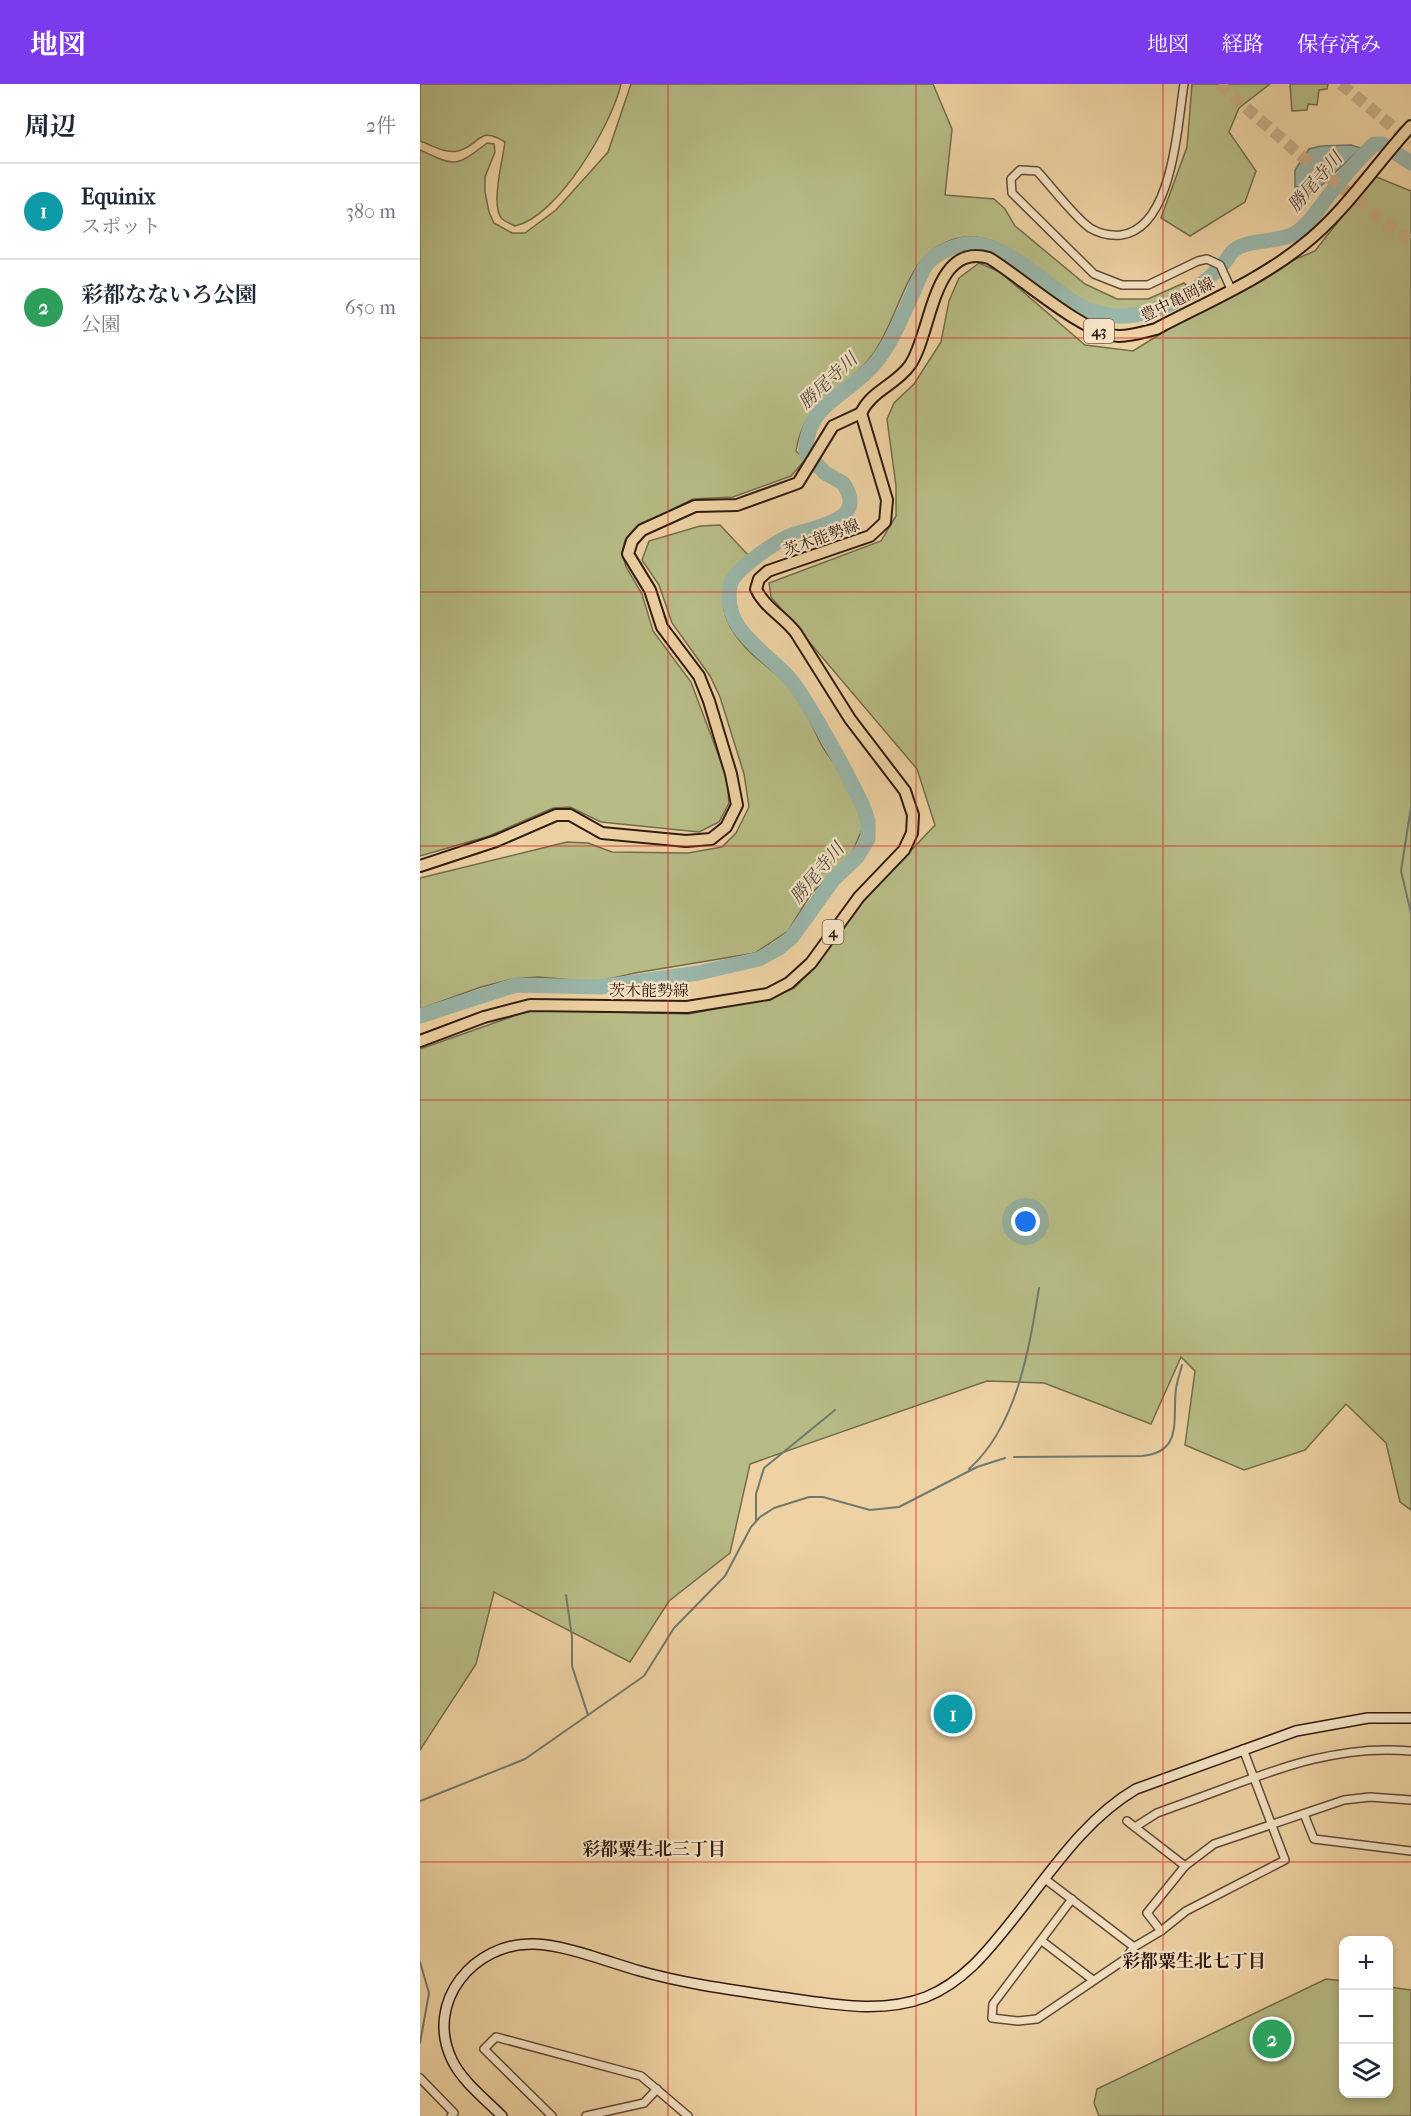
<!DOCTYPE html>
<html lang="ja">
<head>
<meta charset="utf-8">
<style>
  :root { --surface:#fff; --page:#f2f2f3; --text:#1f2937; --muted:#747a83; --line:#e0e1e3; --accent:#7c3aed }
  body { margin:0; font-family:"IM FELL French Canon","Noto Serif JP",serif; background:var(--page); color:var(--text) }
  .controls { position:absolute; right:18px; bottom:18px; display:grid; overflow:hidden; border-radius:12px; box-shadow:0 3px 9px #0003 }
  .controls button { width:54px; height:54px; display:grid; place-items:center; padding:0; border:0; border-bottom:2px solid var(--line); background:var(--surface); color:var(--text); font:30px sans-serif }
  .you { position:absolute; left:606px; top:1138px; width:21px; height:21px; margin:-15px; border:4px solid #fff; border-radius:50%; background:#1a73e8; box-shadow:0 0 0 9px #1a73e833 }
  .badge { display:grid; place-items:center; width:39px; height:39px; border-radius:50%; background:var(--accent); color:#fff; font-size:20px; font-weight:700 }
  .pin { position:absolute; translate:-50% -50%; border:3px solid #fff; box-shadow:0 2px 6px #0006 }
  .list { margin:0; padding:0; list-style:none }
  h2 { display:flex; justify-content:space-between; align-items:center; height:78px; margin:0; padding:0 24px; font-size:26px }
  h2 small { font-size:20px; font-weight:400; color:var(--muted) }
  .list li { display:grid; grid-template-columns:39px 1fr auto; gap:18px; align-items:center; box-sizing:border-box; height:96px; padding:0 24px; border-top:2px solid var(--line) }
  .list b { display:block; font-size:22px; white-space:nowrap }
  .list p { margin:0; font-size:20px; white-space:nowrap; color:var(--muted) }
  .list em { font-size:20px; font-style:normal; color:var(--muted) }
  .icon { flex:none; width:33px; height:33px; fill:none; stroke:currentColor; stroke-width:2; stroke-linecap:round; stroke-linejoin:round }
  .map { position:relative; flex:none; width:991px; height:2032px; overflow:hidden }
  header { display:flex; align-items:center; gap:36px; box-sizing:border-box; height:84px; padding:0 30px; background:var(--accent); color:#fff }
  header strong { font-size:28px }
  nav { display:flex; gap:33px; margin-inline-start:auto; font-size:21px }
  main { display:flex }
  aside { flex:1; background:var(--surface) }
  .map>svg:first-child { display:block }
  .green { fill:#b7bc86; stroke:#746c4c; stroke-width:1.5 }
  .water { fill:#9ab7ab; stroke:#70796e; stroke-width:1.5 }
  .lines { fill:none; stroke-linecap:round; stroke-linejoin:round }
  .stream { stroke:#70796e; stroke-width:2 }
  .river { stroke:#9ab7ab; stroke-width:15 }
  .highway-tunnel { stroke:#c8ae86; stroke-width:12; stroke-dasharray:12 6; stroke-linecap:butt }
  .street-casing { stroke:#604a37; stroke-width:10 }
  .secondary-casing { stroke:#301c13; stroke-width:12 }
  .primary-casing { stroke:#301c13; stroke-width:14 }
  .street { stroke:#f4e2c3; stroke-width:7 }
  .secondary { stroke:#f4e2c3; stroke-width:9 }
  .primary { stroke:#eed2a3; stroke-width:10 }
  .grid { fill:none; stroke:#d62828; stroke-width:1.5; stroke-opacity:0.55 }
  .labels { text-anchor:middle; stroke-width:4.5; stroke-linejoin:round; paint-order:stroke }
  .shield { fill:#f4e2c3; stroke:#6b5748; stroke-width:1.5 }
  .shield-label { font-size:15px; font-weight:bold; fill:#301c13 }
  .street-label { font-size:16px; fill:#301c13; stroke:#f4e2c3 }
  .water-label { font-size:18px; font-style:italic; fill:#504a41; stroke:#f4e2c3 }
  .neighbourhood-label { font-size:18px; font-weight:bold; fill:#301c13; stroke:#f4e2c3 }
</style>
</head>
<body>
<header>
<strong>地図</strong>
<nav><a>地図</a><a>経路</a><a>保存済み</a></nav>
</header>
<main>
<aside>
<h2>周辺<small>2件</small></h2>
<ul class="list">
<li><span class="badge" style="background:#0f9aa8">1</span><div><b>Equinix</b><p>スポット</p></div><em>380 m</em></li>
<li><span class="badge" style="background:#2e9e5b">2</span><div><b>彩都なないろ公園</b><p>公園</p></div><em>650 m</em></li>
</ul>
</aside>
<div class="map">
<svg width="991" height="2032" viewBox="0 0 991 2032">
  <rect width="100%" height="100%" fill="#eed2a3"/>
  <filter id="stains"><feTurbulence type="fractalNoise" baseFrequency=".00333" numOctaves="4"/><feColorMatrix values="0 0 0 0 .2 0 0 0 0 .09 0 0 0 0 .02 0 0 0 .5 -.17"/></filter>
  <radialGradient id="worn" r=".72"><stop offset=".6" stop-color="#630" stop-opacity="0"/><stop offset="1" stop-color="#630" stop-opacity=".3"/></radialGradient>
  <g class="green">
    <path d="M 0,0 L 201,0 C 192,40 138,133 95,142 C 91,140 86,138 82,135 C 70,123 83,74 85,58 C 58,41 61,61 38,67 C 25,70 12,61 0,57 Z"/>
    <path d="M 211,0 L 513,0 L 532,45 L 525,111 L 574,115 L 585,125 L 595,142 L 665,200 L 697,215 L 728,215 L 764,199 L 768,203 C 742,221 706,236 674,223 C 628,206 590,141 535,155 C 522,159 510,166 501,177 C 481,203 473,242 453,270 C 426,309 384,313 376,367 L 385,376 L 371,392 L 313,413 L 273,415 L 218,442 L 205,456 L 202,469 L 206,483 L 222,510 L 233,547 L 271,598 L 307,694 L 309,719 L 299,738 L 279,748 L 181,738 L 150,723 L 133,724 L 69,752 L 0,772 L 0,66 C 36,83 36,83 67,59 L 74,60 L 75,68 L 65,93 L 65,108 L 69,128 L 74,139 L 92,149 L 105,149 L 136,126 L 188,68 Z"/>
    <path d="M 772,0 L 850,0 L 819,24 L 809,48 L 836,87 L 825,118 L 770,152 L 741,134 L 767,63 Z"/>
    <path d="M 870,0 L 908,0 L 907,5 L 899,6 L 897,21 L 888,20 L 887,26 L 872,27 Z"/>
    <path d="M 954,92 L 991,107 L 991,1426 L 980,1418 L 966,1359 L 926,1320 L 885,1366 L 824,1386 L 765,1361 L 775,1287 L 761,1273 L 731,1340 L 624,1299 L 567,1297 L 330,1380 L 310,1469 L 249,1517 L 210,1578 L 74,1508 L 56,1580 L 0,1666 L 0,965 L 111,926 L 269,930 L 349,914 L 374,904 L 395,883 L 436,825 L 515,741 L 497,685 L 351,513 L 349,499 L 461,457 L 476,432 L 476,402 L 467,335 L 474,319 L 494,300 L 521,258 L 529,217 L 539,194 L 559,179 L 580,188 L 665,261 L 713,267 L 768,233 L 871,177 L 895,167 Z"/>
    <path d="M 300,441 L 331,474 C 289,501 299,538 331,569 C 346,583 363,593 374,610 C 385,625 392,641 400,658 C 404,667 412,676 418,685 C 429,703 438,723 443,743 L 432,769 L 391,810 L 368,847 L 335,869 L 215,889 L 176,898 L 118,893 L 93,895 L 61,903 L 0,925 L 0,794 L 147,758 L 168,759 L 192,768 L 268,769 L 302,763 L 316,749 L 329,723 L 324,690 L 300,613 L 290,592 L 252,539 L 239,501 L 222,476 L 229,457 L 280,442 Z"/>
    <path d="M 906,1895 L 923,1897 L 924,2010 L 968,2010 L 969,1903 L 991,1906 L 991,2032 L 679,2032 L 674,2019 L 677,2005 Z"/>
  </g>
  <path class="water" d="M 931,61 L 941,64 L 886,116 L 885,102 L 875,103 L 875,86 L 889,65 L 901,62 Z"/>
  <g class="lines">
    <g class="stream">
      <path d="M 991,723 L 981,787 L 991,829"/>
      <path d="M 594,1373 L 722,1372 C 764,1368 752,1334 756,1305 C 757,1297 760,1289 762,1281"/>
      <path d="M 549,1385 C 597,1342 609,1266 619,1204"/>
      <path d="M 336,1436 L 336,1410 L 344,1384 L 415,1326"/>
      <path d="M 146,1511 L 152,1553 L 152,1582 L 168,1631"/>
      <path d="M 0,1717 L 105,1675 L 224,1592 L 254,1544 L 305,1492 L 331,1443 L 340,1433 L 354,1424 L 389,1413 L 403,1413 L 450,1426 L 479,1423 L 557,1383 L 585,1374"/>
      <path d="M 0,1878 L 9,1909 L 0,1959"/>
    </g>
    <path class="river" d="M 0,932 L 96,901 L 180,903 L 278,889 L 339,875 L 359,864 L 372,853 L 413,796 L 437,773 L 448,755 L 448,737 L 443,722 C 424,683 402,643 379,607 C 357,571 301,552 310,502 C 312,487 353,460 367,453 C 388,443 451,440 423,399 L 405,389 L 386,369 C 385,318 430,312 457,277 C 473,256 482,232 493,209 C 497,200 501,188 507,180 C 516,169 533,162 547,160 C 583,156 623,198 652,217 C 704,252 766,220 804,179 C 807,176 809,171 812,168 C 825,154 860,160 877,148 C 890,139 899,124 909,111 C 923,93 938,76 954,60 L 962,60 L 991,79"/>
    <g class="highway-tunnel">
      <path d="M 799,0 L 879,70 L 991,158"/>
      <path d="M 921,0 L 991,58"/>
    </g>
    <defs>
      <g id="street">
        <path d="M 764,0 C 757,42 753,144 701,151 C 690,152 680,150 670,144 C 655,134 631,102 617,87 L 600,86 L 591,95 L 592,109 L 674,190 L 702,201 L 728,201 L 778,177 L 787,175 L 800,181 L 811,205"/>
        <path d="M 884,1730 L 894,1755 L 991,1767"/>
        <path d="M 707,1737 L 765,1782"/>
        <path d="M 715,1743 L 737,1729 L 759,1721 C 836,1694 907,1659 991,1667"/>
        <path d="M 625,1795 L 714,1863"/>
        <path d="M 652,1815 L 573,1920 L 572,1934 L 598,1937 L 617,1935 L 704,1876 L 714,1863 L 741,1847 L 766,1827 L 865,1776 L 823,1665"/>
        <path d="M 741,1847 L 727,1829 L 765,1782 L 794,1760 L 924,1716 L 950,1713 L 991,1716"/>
        <path d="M 622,1857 L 673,1896"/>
        <path d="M 0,1994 L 34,2029 L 31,2032"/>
        <path d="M 132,2032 L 64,1965 L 76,1953 L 221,1992 L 268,2032"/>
        <path d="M 166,2032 L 224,2019 L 237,2005"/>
      </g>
      <path id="secondary" d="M 82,2032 C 65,2015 42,1997 32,1976 C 4,1918 54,1858 114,1860 C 146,1861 188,1878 220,1887 C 266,1900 313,1906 360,1913 C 408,1919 459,1931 506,1913 C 543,1898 566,1869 590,1839 C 629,1791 663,1736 716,1705 L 876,1647 L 948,1634 L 991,1634"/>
      <g id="primary">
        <path d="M 441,329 C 452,306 476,301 490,281 C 512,250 512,157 569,174 C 601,193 664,251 699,252 C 712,252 724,248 736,245 C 785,219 840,196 883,161 C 925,128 955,81 991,42"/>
        <path d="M 0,782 L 76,757 L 136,731 L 150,731 L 182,749 L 266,757 L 291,755 L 306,743 L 317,721 L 311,690 L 289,617 L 279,592 L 242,543 L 230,506 L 208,470 L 212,457 L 222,446 L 275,422 L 317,421 L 378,399 L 413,342 L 441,329"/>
        <path d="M 0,957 L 64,933 L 110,921 L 267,923 L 348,910 L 369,899 L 391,879 L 439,813 L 484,766 L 492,749 L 493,731 L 485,707 L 430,635 L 376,549 C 364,533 344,523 336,505 L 339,495 L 348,487 L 450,452 L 465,438 L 467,416 L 441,329"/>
      </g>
    </defs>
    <use href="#street" class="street-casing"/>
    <use href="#secondary" class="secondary-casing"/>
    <use href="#primary" class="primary-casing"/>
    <use href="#street" class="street"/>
    <use href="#secondary" class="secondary"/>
    <use href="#primary" class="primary"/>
  </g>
  <path class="grid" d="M 248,0 L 248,2032M 496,0 L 496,2032M 743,0 L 743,2032M 0,254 L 991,254M 0,508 L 991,508M 0,762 L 991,762M 0,1016 L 991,1016M 0,1270 L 991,1270M 0,1524 L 991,1524M 0,1778 L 991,1778"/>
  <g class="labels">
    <g class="shield">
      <rect x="664" y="235" width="30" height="24" rx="4.5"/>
      <rect x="402.5" y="836" width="21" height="24" rx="4.5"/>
    </g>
    <g class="shield-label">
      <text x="679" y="252">43</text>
      <text x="413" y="853">4</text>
    </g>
    <g class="street-label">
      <text transform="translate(757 215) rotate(-26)" y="6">豊中亀岡線</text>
      <text transform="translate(401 453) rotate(-20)" y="6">茨木能勢線</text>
      <text x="229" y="912">茨木能勢線</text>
    </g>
    <g class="water-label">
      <text transform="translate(895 98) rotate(-49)" y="6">勝尾寺川</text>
      <text transform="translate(408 297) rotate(-43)" y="6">勝尾寺川</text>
      <text transform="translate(397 789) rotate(-50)" y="6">勝尾寺川</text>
    </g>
    <g class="neighbourhood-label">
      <text x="234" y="1771">彩都粟生北三丁目</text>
      <text x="774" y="1883">彩都粟生北七丁目</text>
    </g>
  </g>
  <rect width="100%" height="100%" filter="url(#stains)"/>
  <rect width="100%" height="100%" fill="url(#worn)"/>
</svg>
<div class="controls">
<button>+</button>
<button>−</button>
<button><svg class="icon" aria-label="layers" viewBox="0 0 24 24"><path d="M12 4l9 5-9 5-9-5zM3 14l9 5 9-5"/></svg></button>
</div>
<div class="you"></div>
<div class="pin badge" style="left:533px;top:1630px;background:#0f9aa8">1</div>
<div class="pin badge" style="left:852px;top:1955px;background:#2e9e5b">2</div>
</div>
</main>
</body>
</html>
